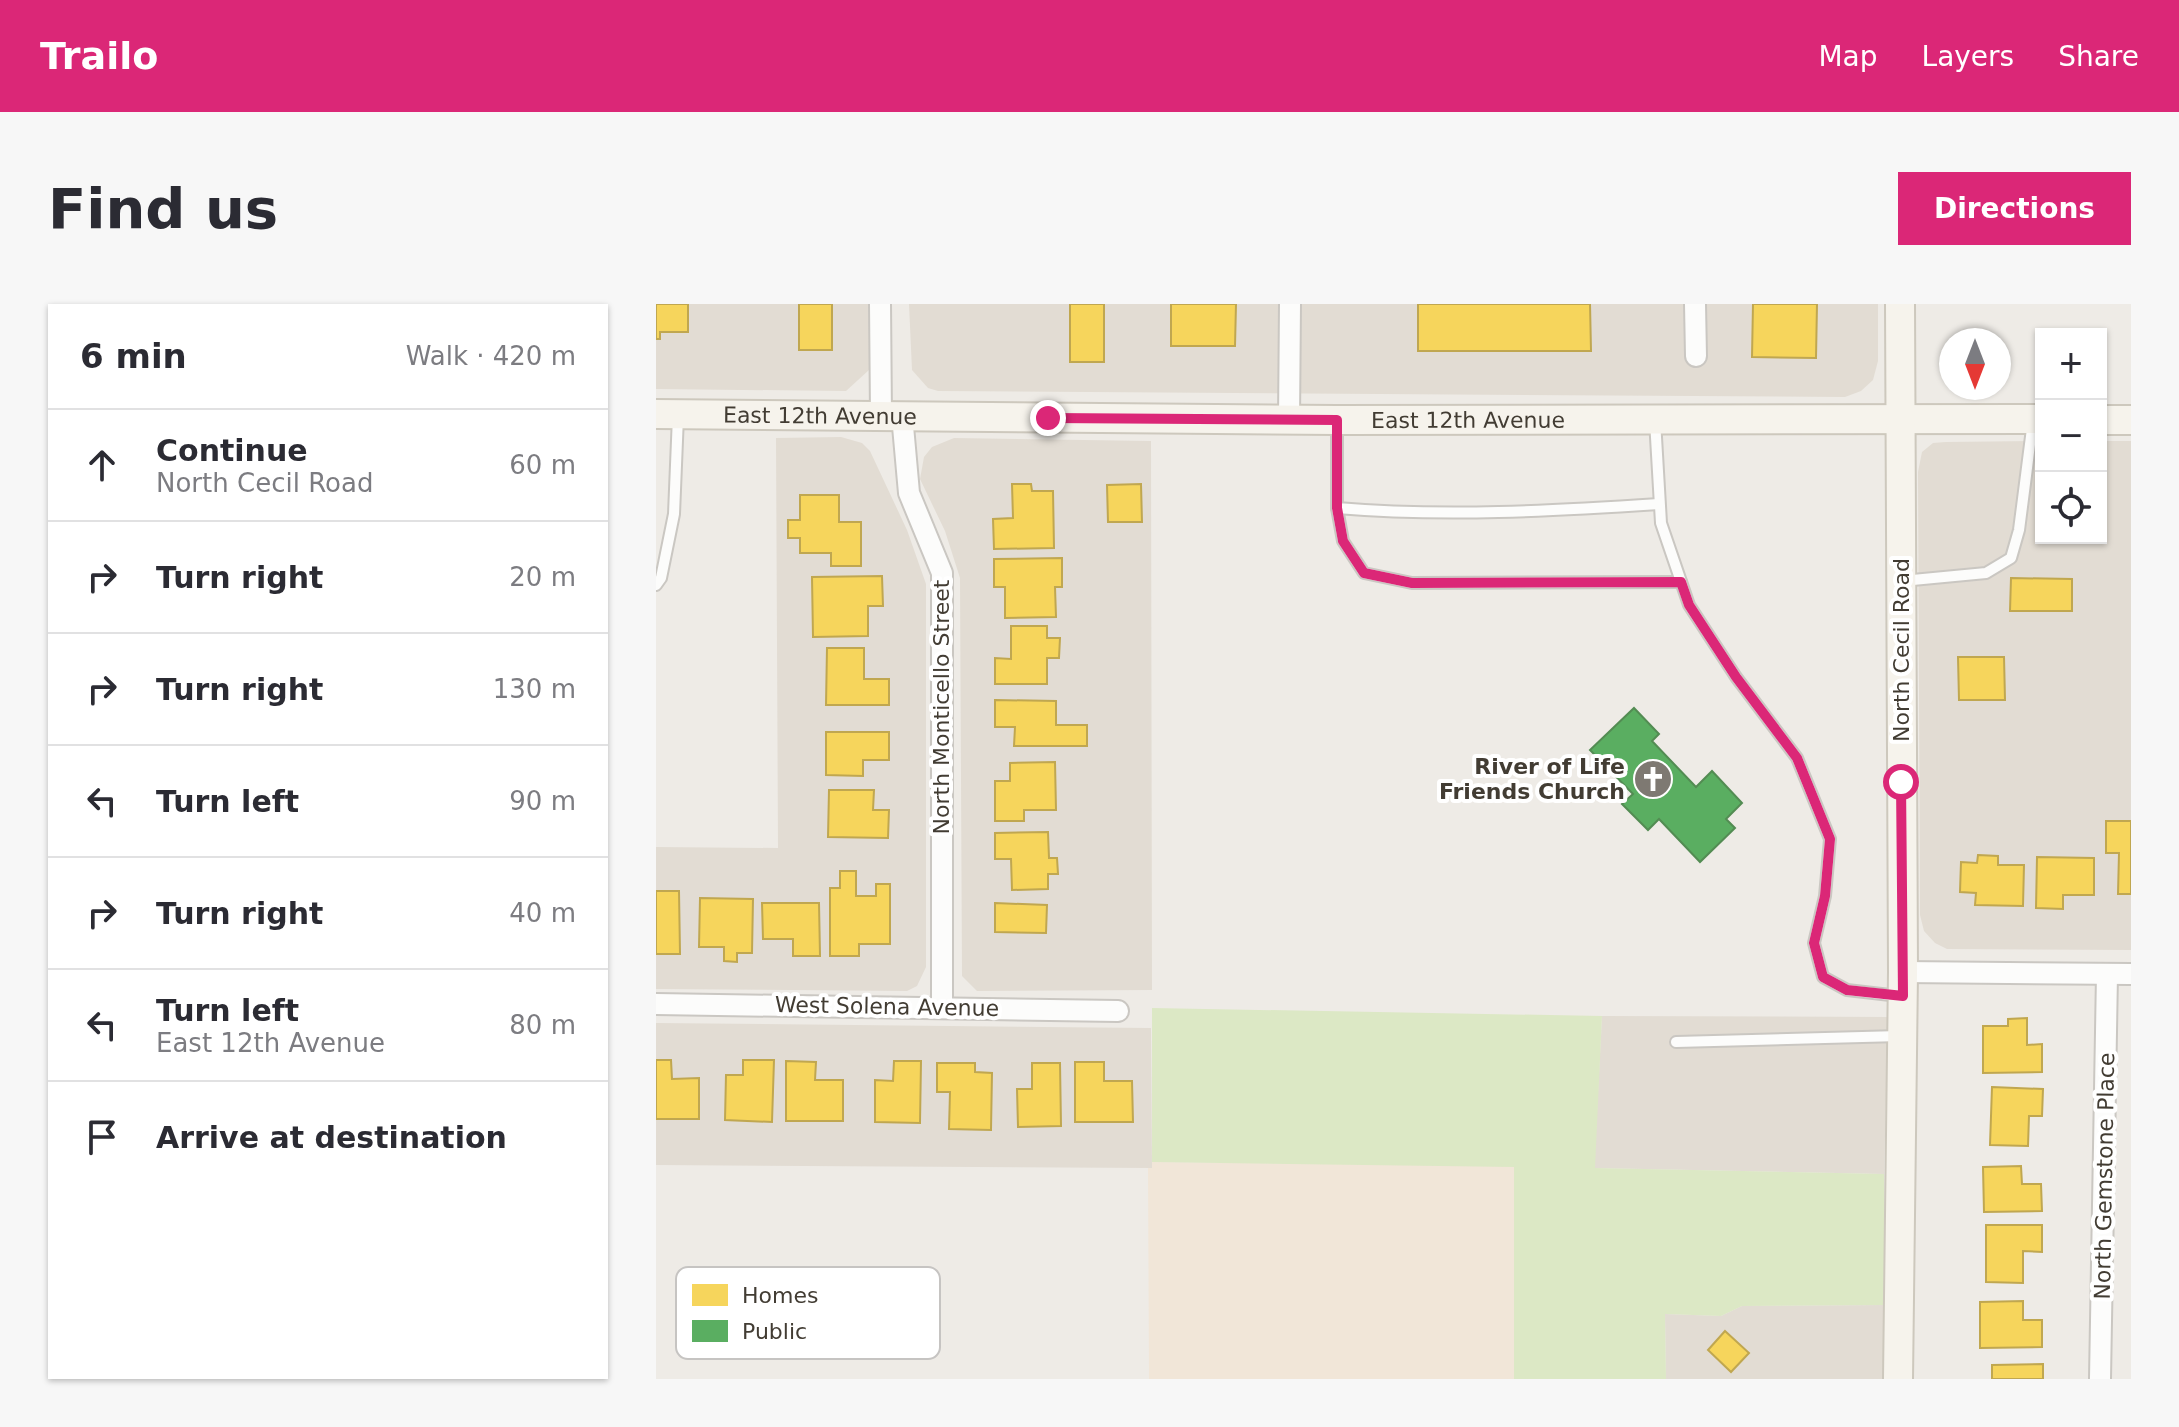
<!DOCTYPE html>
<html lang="en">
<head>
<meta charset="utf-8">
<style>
  :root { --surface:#fff; --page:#f7f7f7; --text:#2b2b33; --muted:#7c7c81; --line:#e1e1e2; --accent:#db2777 }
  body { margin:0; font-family:"DejaVu Sans",sans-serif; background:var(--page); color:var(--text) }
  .controls { position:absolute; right:24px; top:24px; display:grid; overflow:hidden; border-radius:0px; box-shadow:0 2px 6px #0004 }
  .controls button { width:72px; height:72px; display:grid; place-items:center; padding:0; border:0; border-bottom:2px solid var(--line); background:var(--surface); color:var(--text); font:40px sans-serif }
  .compass { position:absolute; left:1283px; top:24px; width:72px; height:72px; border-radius:50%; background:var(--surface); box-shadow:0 2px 6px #0004; rotate:180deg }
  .stop { position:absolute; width:24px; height:24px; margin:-18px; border:6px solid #db2777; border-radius:50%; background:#fff }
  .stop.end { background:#db2777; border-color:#fff; box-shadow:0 2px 8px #0008 }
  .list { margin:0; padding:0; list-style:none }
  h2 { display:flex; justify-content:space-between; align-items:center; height:104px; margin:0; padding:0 32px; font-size:34px }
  h2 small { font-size:26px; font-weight:400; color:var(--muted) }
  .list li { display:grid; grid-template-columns:52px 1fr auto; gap:24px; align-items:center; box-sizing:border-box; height:112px; padding:0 32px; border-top:2px solid var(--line) }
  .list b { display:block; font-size:30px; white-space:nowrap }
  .list p { margin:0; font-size:26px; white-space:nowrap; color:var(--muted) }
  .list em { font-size:26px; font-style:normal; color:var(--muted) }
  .icon { flex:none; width:44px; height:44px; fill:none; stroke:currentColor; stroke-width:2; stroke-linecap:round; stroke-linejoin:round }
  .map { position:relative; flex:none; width:1475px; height:1075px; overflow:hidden; border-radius:0px }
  header { display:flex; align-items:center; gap:48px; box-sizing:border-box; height:112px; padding:0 40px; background:var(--accent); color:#fff }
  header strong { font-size:38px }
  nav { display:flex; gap:44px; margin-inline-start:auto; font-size:28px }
  .intro { display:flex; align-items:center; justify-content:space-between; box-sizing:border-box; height:192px; padding:0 48px }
  h1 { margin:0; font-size:56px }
  .button { padding:20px 36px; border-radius:0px; background:var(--accent); color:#fff; font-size:28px; font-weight:700 }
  main { display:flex; gap:48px; padding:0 48px }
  aside { flex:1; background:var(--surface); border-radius:0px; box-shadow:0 2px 6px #0004 }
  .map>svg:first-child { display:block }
  .residential { fill:#e2dcd3 }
  .commercial { fill:#f1e6d8 }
  .green { fill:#dce8c5 }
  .homes { fill:#f6d55c; stroke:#c0a750; stroke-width:2 }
  .public { fill:#5aae61; stroke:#538c53; stroke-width:2 }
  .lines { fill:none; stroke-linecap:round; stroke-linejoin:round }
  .lane-casing { stroke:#cac7c2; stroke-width:14 }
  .street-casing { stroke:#cac7c2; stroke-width:24 }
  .secondary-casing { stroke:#cdc8bd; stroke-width:32 }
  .lane { stroke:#fcfcfb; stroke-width:10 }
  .street { stroke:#fcfcfb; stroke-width:20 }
  .secondary { stroke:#f6f3ec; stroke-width:28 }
  .route { stroke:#db2777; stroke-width:10 }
  .labels { text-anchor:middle; stroke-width:8; stroke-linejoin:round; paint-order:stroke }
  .street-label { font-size:22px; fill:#423c33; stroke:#fff }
  .poi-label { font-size:22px; font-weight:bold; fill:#423c33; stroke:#fff; text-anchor:end }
  .key { fill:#fff; stroke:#c6c4c2; stroke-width:2 }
  .key-label { font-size:22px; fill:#423c33 }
</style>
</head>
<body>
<header>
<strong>Trailo</strong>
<nav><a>Map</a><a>Layers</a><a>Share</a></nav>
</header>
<div class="intro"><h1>Find us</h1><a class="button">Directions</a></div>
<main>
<aside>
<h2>6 min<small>Walk · 420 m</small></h2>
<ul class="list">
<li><svg class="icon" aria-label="ahead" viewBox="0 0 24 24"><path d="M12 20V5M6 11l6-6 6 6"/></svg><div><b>Continue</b><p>North Cecil Road</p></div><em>60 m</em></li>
<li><svg class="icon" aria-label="right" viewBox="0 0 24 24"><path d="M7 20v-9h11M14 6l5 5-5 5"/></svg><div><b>Turn right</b></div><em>20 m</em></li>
<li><svg class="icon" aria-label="right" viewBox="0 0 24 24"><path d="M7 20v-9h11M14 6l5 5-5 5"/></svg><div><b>Turn right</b></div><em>130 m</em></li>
<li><svg class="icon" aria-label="left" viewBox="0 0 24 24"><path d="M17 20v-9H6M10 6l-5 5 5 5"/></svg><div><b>Turn left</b></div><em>90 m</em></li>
<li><svg class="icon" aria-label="right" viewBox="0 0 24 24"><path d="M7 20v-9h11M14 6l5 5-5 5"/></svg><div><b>Turn right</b></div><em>40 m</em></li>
<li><svg class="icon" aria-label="left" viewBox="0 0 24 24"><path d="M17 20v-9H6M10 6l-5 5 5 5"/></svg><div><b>Turn left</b><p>East 12th Avenue</p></div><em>80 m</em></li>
<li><svg class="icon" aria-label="arrive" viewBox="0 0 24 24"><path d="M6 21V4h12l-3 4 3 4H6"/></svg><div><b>Arrive at destination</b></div></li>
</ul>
</aside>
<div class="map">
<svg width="1475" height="1075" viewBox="0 0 1475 1075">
  <rect width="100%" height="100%" fill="#eeebe6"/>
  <g class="residential">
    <path d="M 0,0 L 215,0 L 213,66 L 190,87 L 0,85 Z"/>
    <path d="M 253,0 L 1222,0 L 1222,57 L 1217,76 L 1205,87 L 1189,93 L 282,87 L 272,84 L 256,66 Z"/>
    <path d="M 185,133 L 206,139 L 214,147 L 251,226 L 270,280 L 270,663 L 261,682 L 251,687 L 0,685 L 0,543 L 122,544 L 120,134 Z"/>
    <path d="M 298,134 L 495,137 L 496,686 L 321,687 L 306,672 L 304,274 L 289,227 L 264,175 L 268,153 L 276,143 Z"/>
    <path d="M 1385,137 L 1385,234 L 1445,234 L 1445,137 L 1475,137 L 1475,646 L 1291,645 L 1279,639 L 1268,627 L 1264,611 L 1262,168 L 1266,148 L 1277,139 L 1290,138 Z"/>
    <path d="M 946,712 L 1232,713 L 1228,870 L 938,864 Z"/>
    <path d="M 0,719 L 495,724 L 496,864 L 0,861 Z"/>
    <path d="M 1230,1001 L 1231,1075 L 1010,1075 L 1009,1010 L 1065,1012 L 1086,1002 Z"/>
  </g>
  <path class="commercial" d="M 496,858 L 859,862 L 858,1075 L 493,1075 L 492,864 L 496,864 Z"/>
  <path class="green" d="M 496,704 L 946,712 L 939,864 L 1228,870 L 1230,1001 L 1086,1002 L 1065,1012 L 1009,1010 L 1010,1075 L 858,1075 L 858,863 L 496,858 Z"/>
  <g class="homes">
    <path d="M 0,0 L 32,0 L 32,28 L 4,28 L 4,35 L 0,35 Z"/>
    <rect x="143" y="0" width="33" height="46"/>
    <rect x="414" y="0" width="34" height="58"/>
    <path d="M 515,0 L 580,0 L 579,42 L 515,42 Z"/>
    <path d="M 762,0 L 934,0 L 935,47 L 762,47 Z"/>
    <path d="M 1097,0 L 1161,0 L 1160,54 L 1096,53 Z"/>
    <path d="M 356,180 L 375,180 L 376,187 L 397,187 L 398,244 L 338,245 L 337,215 L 357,214 Z"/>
    <path d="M 485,180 L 486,218 L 452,218 L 451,181 Z"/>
    <path d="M 144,191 L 183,191 L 183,218 L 205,218 L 205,262 L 175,262 L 175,249 L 144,249 L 144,234 L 132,234 L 132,216 L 144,216 Z"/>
    <path d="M 406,254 L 406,283 L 399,283 L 400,313 L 349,314 L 349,283 L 338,283 L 338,255 Z"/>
    <path d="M 226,272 L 227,302 L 212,302 L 212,332 L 157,333 L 156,273 Z"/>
    <path d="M 1355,274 L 1416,275 L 1416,307 L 1354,307 Z"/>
    <path d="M 355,322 L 391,322 L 391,334 L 404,334 L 403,354 L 391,354 L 391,380 L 339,380 L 339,354 L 355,355 Z"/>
    <path d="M 171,344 L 208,344 L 208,375 L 233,375 L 233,401 L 170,401 Z"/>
    <path d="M 1302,353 L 1348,353 L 1349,396 L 1303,396 Z"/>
    <path d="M 339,396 L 400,397 L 400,421 L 431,421 L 431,442 L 358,442 L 359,423 L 339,423 Z"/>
    <path d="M 170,428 L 233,428 L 233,456 L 207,456 L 207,472 L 170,471 Z"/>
    <path d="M 399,458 L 400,506 L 368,506 L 368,517 L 339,517 L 339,477 L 354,477 L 354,459 Z"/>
    <path d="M 173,486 L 218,486 L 217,506 L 233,506 L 232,534 L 172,533 Z"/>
    <path d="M 1450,517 L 1475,517 L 1475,590 L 1462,590 L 1463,549 L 1450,549 Z"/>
    <path d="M 392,528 L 393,554 L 401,554 L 402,570 L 392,570 L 392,585 L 356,586 L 355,555 L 339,555 L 339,529 Z"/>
    <path d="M 1322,551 L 1342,552 L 1342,561 L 1368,561 L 1367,602 L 1319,601 L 1320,589 L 1304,588 L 1305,558 L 1321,559 Z"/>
    <path d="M 1381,553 L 1438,554 L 1438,591 L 1407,591 L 1407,605 L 1380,604 Z"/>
    <path d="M 184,567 L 200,567 L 200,592 L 220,592 L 220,580 L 234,580 L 234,640 L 203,640 L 203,652 L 174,652 L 174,584 L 184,584 Z"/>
    <path d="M 0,587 L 23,587 L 24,650 L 0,650 Z"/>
    <path d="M 44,594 L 97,595 L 96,649 L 81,649 L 81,658 L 68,657 L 68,643 L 43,643 Z"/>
    <path d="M 106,599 L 163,599 L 164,652 L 137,652 L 137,635 L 107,635 Z"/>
    <path d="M 339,599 L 391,601 L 390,629 L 339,628 Z"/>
    <path d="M 1371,714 L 1371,741 L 1386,740 L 1386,768 L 1327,769 L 1327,722 L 1352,722 L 1352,715 Z"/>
    <path d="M 0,756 L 15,756 L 16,775 L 43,774 L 43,815 L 0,815 Z"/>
    <path d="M 87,756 L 118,756 L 116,818 L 69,816 L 70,771 L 87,771 Z"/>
    <path d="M 130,757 L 160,758 L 159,776 L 187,776 L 187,817 L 130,817 Z"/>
    <path d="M 238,757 L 265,757 L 264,819 L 219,818 L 219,776 L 237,777 Z"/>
    <path d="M 419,758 L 448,758 L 448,777 L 476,777 L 477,818 L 419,818 Z"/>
    <path d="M 281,759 L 319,759 L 319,768 L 336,769 L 335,826 L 293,825 L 294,788 L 281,788 Z"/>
    <path d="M 376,759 L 404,759 L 405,822 L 362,823 L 361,785 L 376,785 Z"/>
    <path d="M 1336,783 L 1387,785 L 1386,812 L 1373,812 L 1372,842 L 1334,841 Z"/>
    <path d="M 1365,862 L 1366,880 L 1385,880 L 1386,907 L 1328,908 L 1327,863 Z"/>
    <path d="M 1330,921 L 1386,921 L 1386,948 L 1367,947 L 1367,979 L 1330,978 Z"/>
    <path d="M 1367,997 L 1367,1016 L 1386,1016 L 1386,1043 L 1324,1044 L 1324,998 Z"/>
    <path d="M 1069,1027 L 1093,1049 L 1075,1068 L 1052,1046 Z"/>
    <path d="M 1387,1060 L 1387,1075 L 1336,1075 L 1336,1061 Z"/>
  </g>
  <path class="public" d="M 978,404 L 1003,430 L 996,437 L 1040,483 L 1056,467 L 1086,499 L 1070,515 L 1079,524 L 1044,558 L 1003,515 L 992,526 L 966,500 L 977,490 L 934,446 Z"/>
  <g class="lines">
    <defs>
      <g id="lane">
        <path d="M 999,116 L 1005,219 L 1033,301 L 1080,373 L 1141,454 L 1174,535 L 1169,592 L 1158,639 L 1167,673 L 1191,686 L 1243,692"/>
        <path d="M 681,117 L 681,204 C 789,213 896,207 1003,200"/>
        <path d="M 681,204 L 687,237 L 708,269 L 756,279 L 1025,278"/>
        <path d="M 1246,277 L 1330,269 L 1355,254 L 1363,226 L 1377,117"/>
        <path d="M 0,281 L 5,274 L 18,210 L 22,112"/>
        <path d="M 1020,738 L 1244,732"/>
      </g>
      <g id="street">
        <path d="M 224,0 L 225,111"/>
        <path d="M 1039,0 L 1040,52"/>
        <path d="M 246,111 L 253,189 L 286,269 L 286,702"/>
        <path d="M 633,116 L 634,0"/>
        <path d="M 1247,668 L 1475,670"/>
        <path d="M 0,700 L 462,707"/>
        <path d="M 1444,1075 L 1451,670"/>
      </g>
      <g id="secondary">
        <path id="s1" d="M 0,110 L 681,116 L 1385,115"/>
        <path d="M 1445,116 L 1475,116"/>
        <path d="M 1242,1075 L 1247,668 L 1244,0"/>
      </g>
    </defs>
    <use href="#lane" class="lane-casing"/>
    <use href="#street" class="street-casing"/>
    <use href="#secondary" class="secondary-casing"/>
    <use href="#lane" class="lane"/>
    <use href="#street" class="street"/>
    <use href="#secondary" class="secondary"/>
  </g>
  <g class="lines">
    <path class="route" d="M 392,114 L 681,116 L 681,204 L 687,237 L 708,269 L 756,279 L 1025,278 L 1033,301 L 1080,373 L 1141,454 L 1174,535 L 1169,592 L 1158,639 L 1167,673 L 1191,686 L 1247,692 L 1245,478"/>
  </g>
  <defs>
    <symbol id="church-disc" viewBox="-11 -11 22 22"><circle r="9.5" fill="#7e7972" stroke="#fff"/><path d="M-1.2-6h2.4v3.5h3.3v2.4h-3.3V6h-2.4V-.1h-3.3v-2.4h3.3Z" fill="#fff"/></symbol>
  </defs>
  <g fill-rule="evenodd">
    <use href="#church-disc" x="975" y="453" width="44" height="44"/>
  </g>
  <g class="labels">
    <g class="street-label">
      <text dy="8" stroke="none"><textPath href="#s1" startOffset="164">East 12th Avenue</textPath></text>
      <text dy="8" stroke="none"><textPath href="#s1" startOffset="812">East 12th Avenue</textPath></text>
      <text transform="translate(1245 346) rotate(-90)" y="8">North Cecil Road</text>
      <text transform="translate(285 403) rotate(-90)" y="8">North Monticello Street</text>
      <text transform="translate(231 702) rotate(1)" y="8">West Solena Avenue</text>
      <text transform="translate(1448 872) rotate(-89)" y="8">North Gemstone Place</text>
    </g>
    <g class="poi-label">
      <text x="969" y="470">River of Life<tspan x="969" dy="25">Friends Church</tspan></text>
    </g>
  </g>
  <rect x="20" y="963" width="264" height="92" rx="12" class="key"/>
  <rect x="36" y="980" width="36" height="22" fill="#f6d55c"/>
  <rect x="36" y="1016" width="36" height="22" fill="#5aae61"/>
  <g class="key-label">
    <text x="86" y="999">Homes</text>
    <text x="86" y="1035">Public</text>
  </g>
</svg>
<div class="controls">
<button>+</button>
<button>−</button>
<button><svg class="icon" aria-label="locate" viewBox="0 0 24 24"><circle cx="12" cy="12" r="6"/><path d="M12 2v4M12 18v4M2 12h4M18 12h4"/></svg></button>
</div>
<svg class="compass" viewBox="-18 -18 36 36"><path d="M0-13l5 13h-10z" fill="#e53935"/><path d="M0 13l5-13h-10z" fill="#7c7c81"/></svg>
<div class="stop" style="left:1245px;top:478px"></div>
<div class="stop end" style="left:392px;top:114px"></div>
</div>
</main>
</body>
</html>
